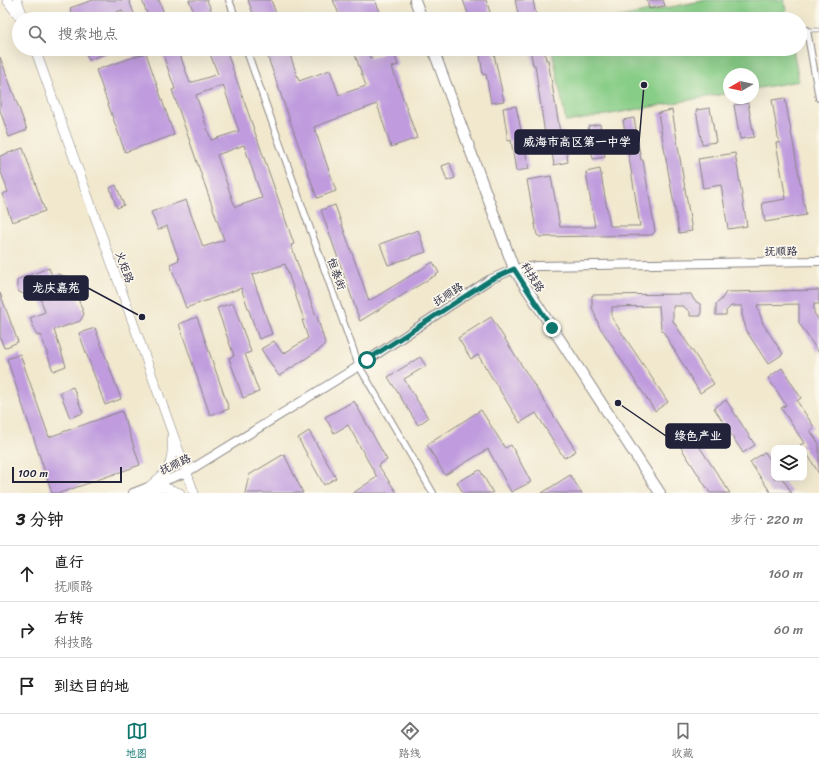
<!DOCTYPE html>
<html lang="zh">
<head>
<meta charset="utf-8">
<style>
  :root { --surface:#fff; --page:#f6f6f6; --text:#222; --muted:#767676; --line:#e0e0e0; --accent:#0f766e }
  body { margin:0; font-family:Sriracha,"LXGW WenKai TC",sans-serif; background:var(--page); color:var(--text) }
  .controls { position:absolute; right:12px; bottom:12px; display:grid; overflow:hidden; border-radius:8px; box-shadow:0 4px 16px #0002 }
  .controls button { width:36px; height:36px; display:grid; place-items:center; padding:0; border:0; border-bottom:1px solid var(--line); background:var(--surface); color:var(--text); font:20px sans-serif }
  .compass { position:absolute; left:723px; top:68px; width:36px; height:36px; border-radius:50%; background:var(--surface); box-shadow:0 4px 16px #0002; rotate:261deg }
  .scale { position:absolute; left:12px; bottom:10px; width:110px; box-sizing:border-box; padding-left:4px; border:2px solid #22223b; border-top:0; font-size:11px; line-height:14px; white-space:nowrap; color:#22223b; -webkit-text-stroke:3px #fbf7ec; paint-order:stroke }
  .stop { position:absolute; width:12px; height:12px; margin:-9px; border:3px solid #0f766e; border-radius:50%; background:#fff }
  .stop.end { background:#0f766e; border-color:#fff; box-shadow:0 1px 4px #0008 }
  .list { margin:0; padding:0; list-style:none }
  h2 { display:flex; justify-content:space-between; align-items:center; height:52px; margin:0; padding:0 16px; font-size:17px }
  h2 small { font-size:13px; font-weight:400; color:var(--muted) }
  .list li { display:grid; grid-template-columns:26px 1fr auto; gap:12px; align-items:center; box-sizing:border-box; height:56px; padding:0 16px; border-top:1px solid var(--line) }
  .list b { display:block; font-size:15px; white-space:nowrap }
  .list p { margin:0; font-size:13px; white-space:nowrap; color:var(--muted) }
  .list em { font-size:13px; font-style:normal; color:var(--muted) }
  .icon { flex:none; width:22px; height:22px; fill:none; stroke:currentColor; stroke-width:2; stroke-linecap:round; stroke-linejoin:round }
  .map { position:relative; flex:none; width:819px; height:493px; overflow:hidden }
  .search { position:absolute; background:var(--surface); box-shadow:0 4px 16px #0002; left:12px; right:12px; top:12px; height:44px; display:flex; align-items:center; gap:10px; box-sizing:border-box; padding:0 14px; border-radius:22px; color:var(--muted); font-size:15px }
  .sheet { height:220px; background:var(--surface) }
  nav { display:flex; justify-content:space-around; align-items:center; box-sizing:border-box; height:56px; border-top:1px solid var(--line); background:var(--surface); font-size:11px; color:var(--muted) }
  nav a { display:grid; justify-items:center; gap:2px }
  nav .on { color:var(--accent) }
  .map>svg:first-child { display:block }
  .green { fill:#88cd87; stroke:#557861 }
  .building { fill:#c09cde; fill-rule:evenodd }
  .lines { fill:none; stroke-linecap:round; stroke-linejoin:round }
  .service-casing { stroke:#8a8584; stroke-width:4.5 }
  .minor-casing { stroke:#8a8584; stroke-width:8 }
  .tertiary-casing { stroke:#8a8584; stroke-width:10 }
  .secondary-casing { stroke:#8a8584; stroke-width:10 }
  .primary-casing { stroke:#8a8584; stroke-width:12 }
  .service { stroke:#fff; stroke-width:3 }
  .minor { stroke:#fff; stroke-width:6 }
  .tertiary { stroke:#fff; stroke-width:8 }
  .secondary { stroke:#fff; stroke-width:9 }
  .primary { stroke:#fff; stroke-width:10 }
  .route { stroke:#0f766e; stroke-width:5 }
  .labels { text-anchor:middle; stroke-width:3.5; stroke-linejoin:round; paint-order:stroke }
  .street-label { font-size:11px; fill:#22223b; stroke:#fbf7ec }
  .leader { fill:none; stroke:#22223b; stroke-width:1.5 }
  .callout-dot { fill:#22223b; stroke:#fbf7ec; stroke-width:1.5 }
  .callout { fill:#22223b; stroke:#22223b; stroke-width:1.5 }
  .callout-label { font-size:12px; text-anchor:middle; font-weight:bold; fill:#fff }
</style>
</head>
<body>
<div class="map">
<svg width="819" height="493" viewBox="0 0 819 493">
  <rect width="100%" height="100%" fill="#fbf7ec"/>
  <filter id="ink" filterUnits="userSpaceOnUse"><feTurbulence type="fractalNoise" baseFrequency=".025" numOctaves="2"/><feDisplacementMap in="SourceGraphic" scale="8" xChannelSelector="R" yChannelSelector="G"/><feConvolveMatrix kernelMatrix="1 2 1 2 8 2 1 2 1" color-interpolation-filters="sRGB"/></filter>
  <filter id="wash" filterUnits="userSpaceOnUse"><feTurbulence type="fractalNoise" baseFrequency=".012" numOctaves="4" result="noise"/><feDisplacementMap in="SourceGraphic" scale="16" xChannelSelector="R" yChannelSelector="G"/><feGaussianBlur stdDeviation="0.9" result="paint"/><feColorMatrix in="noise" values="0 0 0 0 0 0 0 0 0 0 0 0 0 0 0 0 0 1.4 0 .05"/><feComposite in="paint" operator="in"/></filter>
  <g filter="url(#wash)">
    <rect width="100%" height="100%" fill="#f1e8ce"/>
    <g class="green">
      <path d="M 707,0 L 784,0 L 788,19 L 609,19 Z"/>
      <path d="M 552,49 L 793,49 L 799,81 L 753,89 L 753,74 L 729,74 L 729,93 L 566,122 Z"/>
    </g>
    <g id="blocks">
      <g class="building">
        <path d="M 93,0 L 129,0 L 136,19 L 125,19 L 122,10 L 107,16 L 108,19 L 74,19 L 70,8 Z"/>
        <path d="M 142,0 L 159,0 L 166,19 L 149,19 Z"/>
        <path d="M 189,0 L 207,0 L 212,12 L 196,18 Z"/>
        <path d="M 248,0 L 271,0 L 278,19 L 255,19 Z"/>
        <path d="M 333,0 L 375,0 L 383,19 L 341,19 Z"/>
        <path d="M 463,0 L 486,0 L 490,12 L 481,15 L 482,19 L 470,19 Z"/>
        <path d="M 515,0 L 533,0 L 536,15 L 519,18 Z"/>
        <path d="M 647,0 L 663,0 L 665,6 L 649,9 Z"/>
        <path d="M 85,49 L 116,49 L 116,50 L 88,60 Z"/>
        <path d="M 161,49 L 178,49 L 190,83 L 218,74 L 208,49 L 226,49 L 229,58 L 294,244 L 291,245 L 316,316 L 317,316 L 325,343 L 322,348 L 279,376 L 261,349 L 274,341 L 283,354 L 308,338 L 302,320 L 304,320 L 285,264 L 252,275 L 272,334 L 259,339 L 241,288 L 186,308 L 170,264 L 179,260 L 167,226 L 158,230 L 151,212 L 186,200 L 203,247 L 224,240 L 172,90 L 175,89 ZM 223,85 L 239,131 L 211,140 L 196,95 ZM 244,145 L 262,198 L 235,207 L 217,155 Z"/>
        <path d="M 265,49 L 288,49 L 299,81 L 330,70 L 339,95 L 366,86 L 353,49 L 367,49 L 370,58 L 393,50 L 398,65 L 392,67 L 417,138 L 391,147 L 377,104 L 314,127 L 336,191 L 317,198 Z"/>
        <path d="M 479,49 L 493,49 L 504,101 L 491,103 L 486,74 L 483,75 Z"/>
        <path d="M 530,49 L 544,49 L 546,60 L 548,60 L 560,132 L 563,131 L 568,162 L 554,165 L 549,134 L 545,135 L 535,65 L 533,65 Z"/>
        <path d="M 146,53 L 174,135 L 125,152 L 96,70 Z"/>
        <path d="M 0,57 L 27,130 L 9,137 L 0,110 Z"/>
        <path d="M 785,98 L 806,215 L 765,222 L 762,203 L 786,199 L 776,143 L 779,143 L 772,100 Z"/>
        <path d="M 748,103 L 754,137 L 740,139 L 734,105 Z"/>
        <path d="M 516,106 L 529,169 L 516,171 L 511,140 L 508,141 L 503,108 Z"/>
        <path d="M 710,108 L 716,142 L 702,144 L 696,110 Z"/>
        <path d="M 672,110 L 692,231 L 679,233 L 658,113 Z"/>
        <path d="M 634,118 L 641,160 L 643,160 L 655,231 L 652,235 L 540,237 L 537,235 L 527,180 L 551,176 L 560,227 L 595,227 L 586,172 L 600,169 L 610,226 L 640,226 L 623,120 Z"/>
        <path d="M 600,124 L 605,157 L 593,159 L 588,126 Z"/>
        <path d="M 23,148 L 45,211 L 12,222 L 2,194 L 8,192 L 0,169 L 0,156 Z"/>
        <path d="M 735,153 L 747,226 L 728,229 L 721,185 L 703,188 L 698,159 Z"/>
        <path d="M 450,163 L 455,178 L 447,181 L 442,166 Z"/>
        <path d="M 116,185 L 124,205 L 117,208 L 110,188 Z"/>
        <path d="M 335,205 L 369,301 L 433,262 L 439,273 L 360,321 L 321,210 Z"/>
        <path d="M 418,230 L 426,252 L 388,265 L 380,244 Z"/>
        <path d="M 49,268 L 52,276 L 58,274 L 70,278 L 84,314 L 80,321 L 54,330 L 66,366 L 53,371 L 41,335 L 37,336 L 30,318 L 45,312 L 38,291 L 26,295 L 19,292 L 17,288 L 17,281 L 21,278 Z"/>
        <path d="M 819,290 L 819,304 L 814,304 L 814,313 L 819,320 L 819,353 L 799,323 L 799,304 L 757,305 L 763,324 L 783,354 L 768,364 L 747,332 L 742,315 L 742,306 L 731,306 L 726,311 L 726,315 L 716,315 L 716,304 L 721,300 L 726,292 Z"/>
        <path d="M 0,293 L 18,342 L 4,348 L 0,337 Z"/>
        <path d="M 691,294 L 694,300 L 701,305 L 701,316 L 690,316 L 690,312 L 683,306 L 673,306 L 673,321 L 714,384 L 700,393 L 661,328 L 659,306 L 612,307 L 612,318 L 668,402 L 655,411 L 599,326 L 592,307 L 592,295 Z"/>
        <path d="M 233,303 L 251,352 L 245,354 L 259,392 L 243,398 L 229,358 L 234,356 L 217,308 Z"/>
        <path d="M 197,317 L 229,409 L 210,415 L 179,324 Z"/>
        <path d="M 491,317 L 576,451 L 564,458 L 536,413 L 520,423 L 478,355 L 471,359 L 458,338 Z"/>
        <path d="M 95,328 L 121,399 L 105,405 L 79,333 Z"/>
        <path d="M 20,354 L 49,437 L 122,411 L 140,465 L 60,493 L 52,493 L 7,359 Z"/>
        <path d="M 420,357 L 426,366 L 404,379 L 428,418 L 418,425 L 388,377 Z"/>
        <path d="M 782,368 L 801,398 L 797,401 L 814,427 L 810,430 L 819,444 L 819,474 L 804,448 L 800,445 L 804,443 L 781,408 L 786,405 L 768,378 Z"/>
        <path d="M 73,387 L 83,413 L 70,418 L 60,392 Z"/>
        <path d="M 726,400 L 755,445 L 743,453 L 714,408 Z"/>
        <path d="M 354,401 L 387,460 L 378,465 L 397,493 L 353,493 L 377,477 L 348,425 L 334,433 L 325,417 Z"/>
        <path d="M 481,410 L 505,448 L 511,445 L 531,482 L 511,492 L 488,449 L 445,475 L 427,445 Z"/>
        <path d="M 309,431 L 336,478 L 324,485 L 298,438 Z"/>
        <path d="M 693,437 L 730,493 L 710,493 L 680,446 Z"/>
        <path d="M 765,452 L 774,466 L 774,478 L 782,478 L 792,493 L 771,493 L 750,462 Z"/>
        <path d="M 284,454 L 303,493 L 245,493 L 249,475 Z"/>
        <path d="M 480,470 L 493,493 L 463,493 L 457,482 Z"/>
        <path d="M 570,475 L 582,493 L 542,493 Z"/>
      </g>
    </g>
  </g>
  <g filter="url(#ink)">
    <use href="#blocks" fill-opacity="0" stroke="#8a8584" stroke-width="1"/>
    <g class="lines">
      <defs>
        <path id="service" d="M 807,30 L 819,30"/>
        <g id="minor">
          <path d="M 229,0 L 236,19"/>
          <path d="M 807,30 L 819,98"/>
          <path d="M 246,49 L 359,366 L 433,493"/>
        </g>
        <path id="tertiary" d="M 133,493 L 187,472 L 359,366 L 489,280 L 514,269 L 538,266 L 819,261"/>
        <g id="secondary">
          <path d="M 7,0 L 21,19"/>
          <path d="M 17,0 L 23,16"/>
          <path d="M 35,49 L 194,493"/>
          <path d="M 146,489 C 168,472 174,467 172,437"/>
          <path d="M 146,489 L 166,488 L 180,493"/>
        </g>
        <g id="primary">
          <path d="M 415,0 L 422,19"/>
          <path d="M 433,49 L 514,269 L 660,493"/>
        </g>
      </defs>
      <use href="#service" class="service-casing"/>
      <use href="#minor" class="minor-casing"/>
      <use href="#tertiary" class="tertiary-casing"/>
      <use href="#secondary" class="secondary-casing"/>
      <use href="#primary" class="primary-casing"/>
      <use href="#service" class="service"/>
      <use href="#minor" class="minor"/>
      <use href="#tertiary" class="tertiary"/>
      <use href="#secondary" class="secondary"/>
      <use href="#primary" class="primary"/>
    </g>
  </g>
  <g class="lines" filter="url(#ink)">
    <path class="route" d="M 367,360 L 490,280 L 514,269 L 552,328"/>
  </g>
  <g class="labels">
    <g class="street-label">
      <text transform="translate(781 251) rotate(-1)" y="4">抚顺路</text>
      <text transform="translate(125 267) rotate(70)" y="4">火炬路</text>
      <text transform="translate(337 274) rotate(70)" y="4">恒泰街</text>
      <text transform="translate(533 277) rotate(58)" y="4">科技路</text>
      <text transform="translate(448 294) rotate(-33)" y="4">抚顺路</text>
      <text transform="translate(175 464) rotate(-25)" y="4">抚顺路</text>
    </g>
  </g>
  <path class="leader" d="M644 85L639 142M142 317L88 288M618 403L666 436"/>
  <g class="callout-dot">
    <circle cx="644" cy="85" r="4"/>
    <circle cx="142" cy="317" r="4"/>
    <circle cx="618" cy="403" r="4"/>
  </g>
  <g class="callout">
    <rect x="515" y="130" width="124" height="24" rx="4"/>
    <rect x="24" y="276" width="64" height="24" rx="4"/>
    <rect x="666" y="424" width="64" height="24" rx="4"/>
  </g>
  <g class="callout-label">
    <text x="577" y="146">威海市高区第一中学</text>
    <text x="56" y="292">龙庆嘉苑</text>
    <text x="698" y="440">绿色产业</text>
  </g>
</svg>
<div class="controls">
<button><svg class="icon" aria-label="layers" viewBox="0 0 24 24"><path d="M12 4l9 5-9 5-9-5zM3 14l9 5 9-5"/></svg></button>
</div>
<svg class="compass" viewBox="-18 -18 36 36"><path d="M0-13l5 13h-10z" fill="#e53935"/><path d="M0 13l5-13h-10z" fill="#767676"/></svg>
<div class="scale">100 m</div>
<div class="stop" style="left:367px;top:360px"></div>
<div class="stop end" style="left:552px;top:328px"></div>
<div class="search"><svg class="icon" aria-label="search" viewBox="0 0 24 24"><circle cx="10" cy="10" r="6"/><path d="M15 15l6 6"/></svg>搜索地点</div>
</div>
<section class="sheet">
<h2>3 分钟<small>步行 · 220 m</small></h2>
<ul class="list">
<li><svg class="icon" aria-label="ahead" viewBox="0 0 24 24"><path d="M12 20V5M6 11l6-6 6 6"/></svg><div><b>直行</b><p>抚顺路</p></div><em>160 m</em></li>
<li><svg class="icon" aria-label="right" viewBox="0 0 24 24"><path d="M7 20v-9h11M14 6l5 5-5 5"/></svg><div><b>右转</b><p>科技路</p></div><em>60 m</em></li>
<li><svg class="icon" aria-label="arrive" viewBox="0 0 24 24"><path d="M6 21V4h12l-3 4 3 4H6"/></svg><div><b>到达目的地</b></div></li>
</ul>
</section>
<nav>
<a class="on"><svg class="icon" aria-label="map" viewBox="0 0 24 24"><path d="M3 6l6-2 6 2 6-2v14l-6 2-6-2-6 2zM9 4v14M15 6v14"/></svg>地图</a>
<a><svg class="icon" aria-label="directions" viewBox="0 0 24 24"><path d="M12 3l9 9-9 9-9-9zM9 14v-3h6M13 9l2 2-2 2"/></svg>路线</a>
<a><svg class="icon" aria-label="saved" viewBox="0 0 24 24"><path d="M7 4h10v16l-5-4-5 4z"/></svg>收藏</a>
</nav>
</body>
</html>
